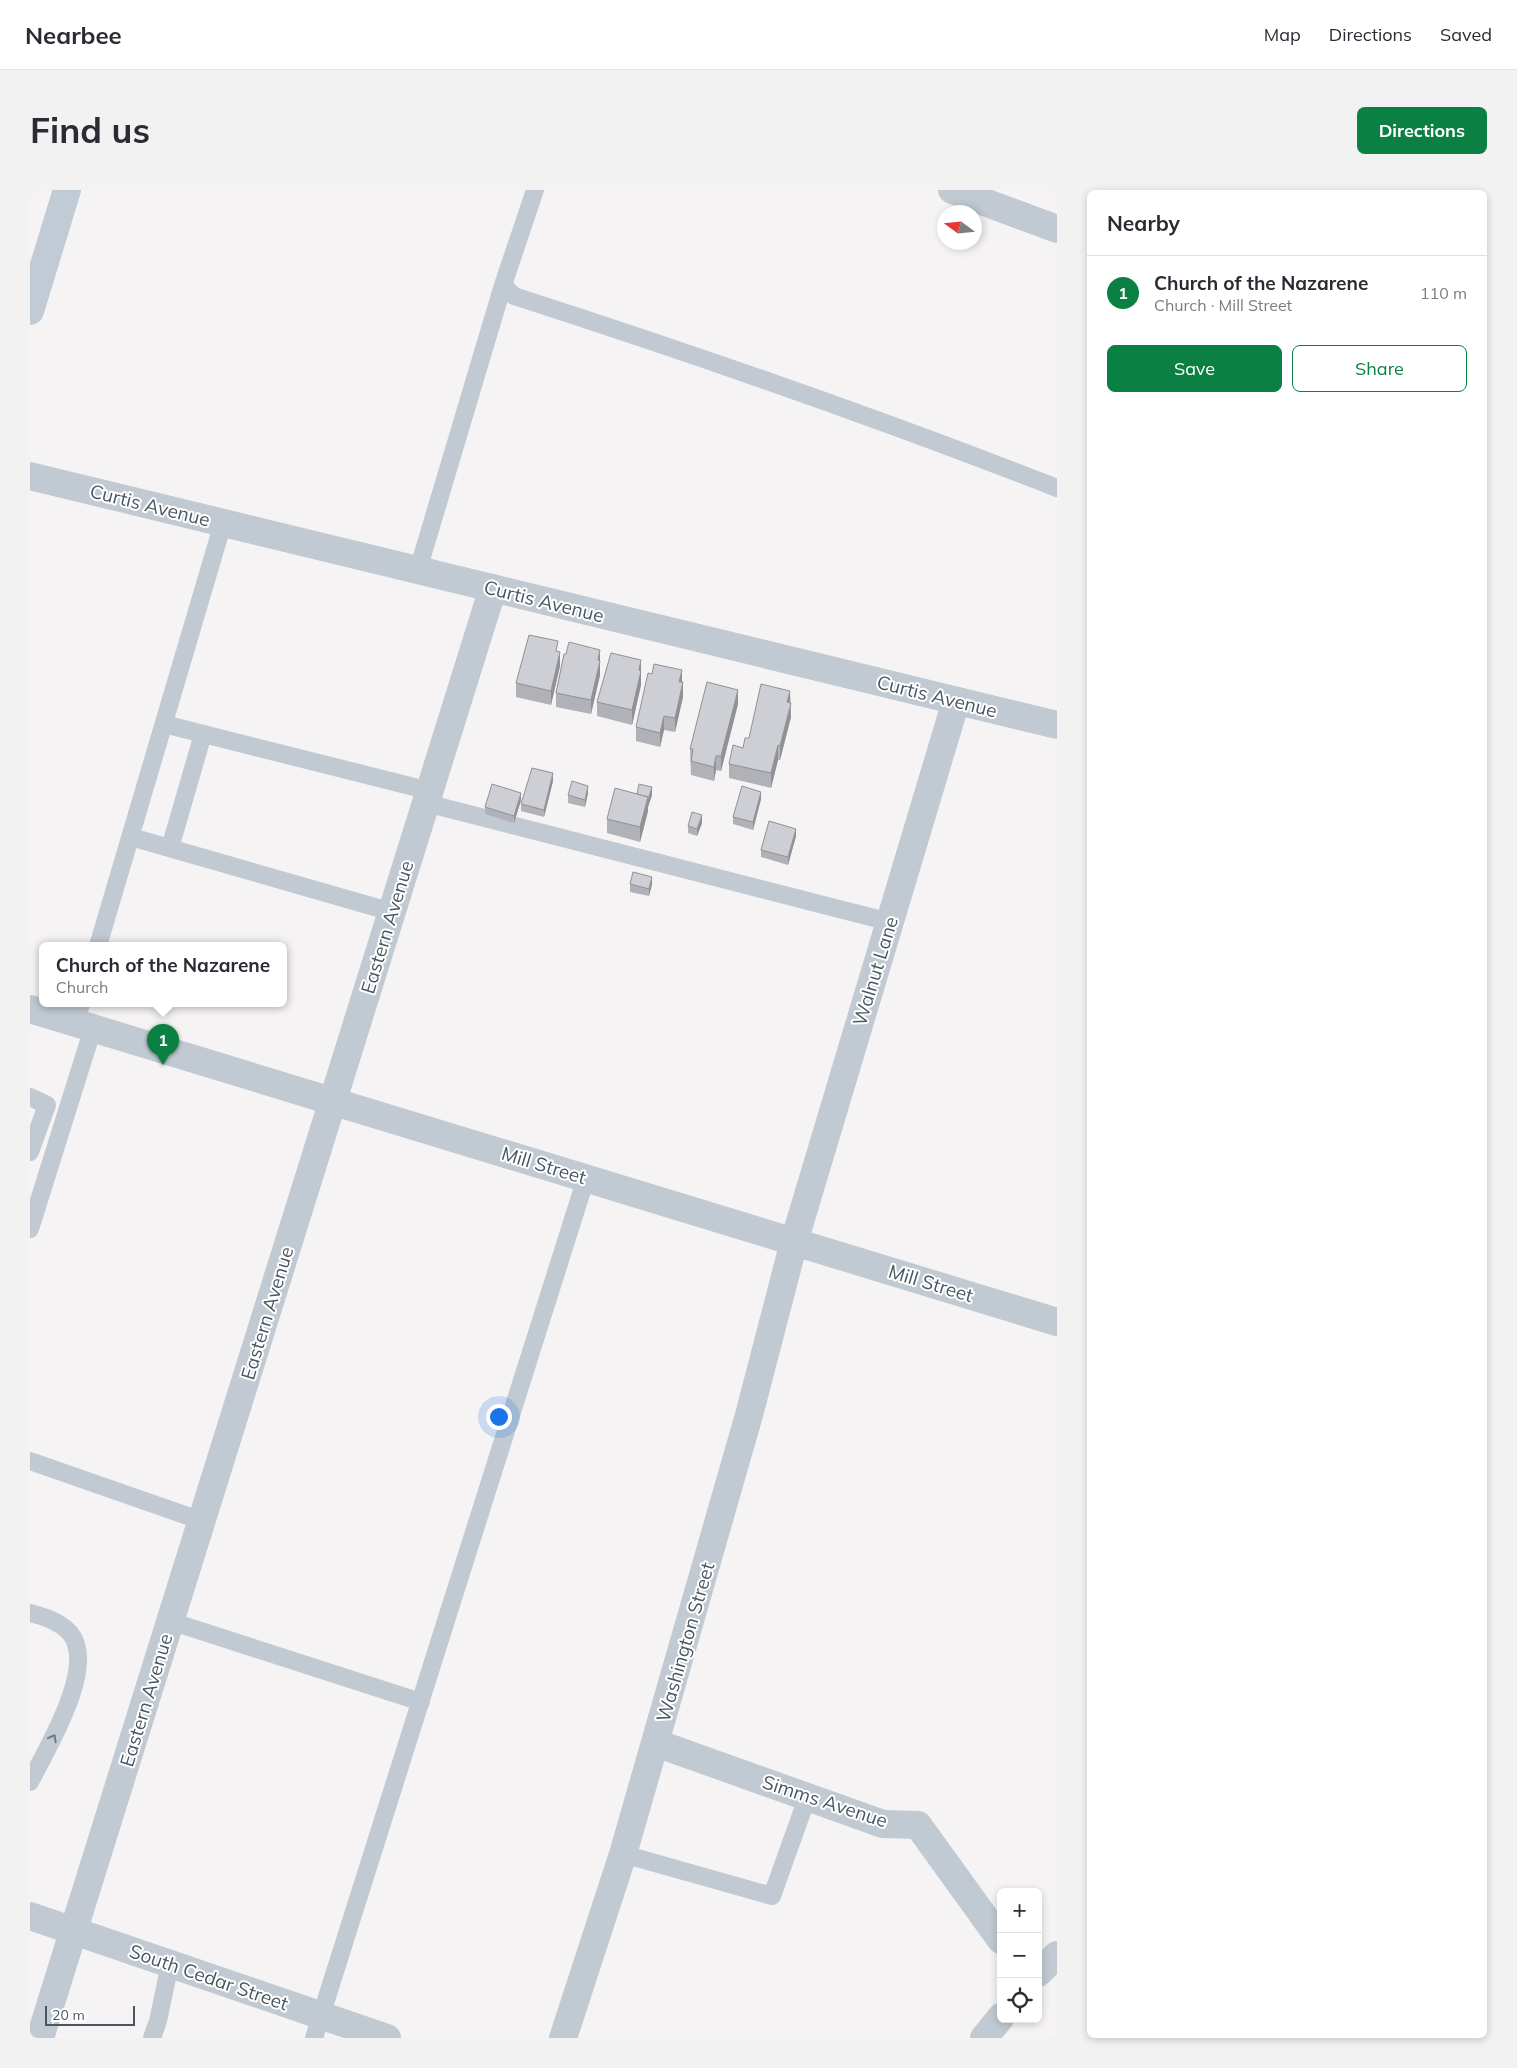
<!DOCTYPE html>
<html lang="en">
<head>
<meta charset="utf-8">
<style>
  :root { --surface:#fff; --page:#f2f2f3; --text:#2b2b33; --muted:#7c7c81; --line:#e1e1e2; --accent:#0b8043 }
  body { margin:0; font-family:Mulish,sans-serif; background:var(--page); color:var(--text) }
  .controls { position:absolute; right:15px; bottom:15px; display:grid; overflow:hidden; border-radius:8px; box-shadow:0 2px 8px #0003 }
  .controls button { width:45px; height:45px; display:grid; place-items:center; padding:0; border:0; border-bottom:1px solid var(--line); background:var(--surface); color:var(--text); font:25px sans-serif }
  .compass { position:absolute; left:907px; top:15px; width:45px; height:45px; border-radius:50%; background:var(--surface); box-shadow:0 2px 8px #0003; rotate:285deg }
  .scale { position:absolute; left:15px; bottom:12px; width:90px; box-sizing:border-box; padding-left:5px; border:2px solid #4a5661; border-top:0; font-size:14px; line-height:18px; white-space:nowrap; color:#4a5661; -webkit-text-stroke:4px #fff; paint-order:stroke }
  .you { position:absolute; left:468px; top:1226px; width:18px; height:18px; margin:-12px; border:4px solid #fff; border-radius:50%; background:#1a73e8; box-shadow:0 0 0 8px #1a73e833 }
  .badge { display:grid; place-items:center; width:32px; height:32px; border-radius:50%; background:var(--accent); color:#fff; font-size:16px; font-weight:700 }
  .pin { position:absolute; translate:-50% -41px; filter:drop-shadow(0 1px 2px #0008) }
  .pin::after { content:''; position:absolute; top:26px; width:18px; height:15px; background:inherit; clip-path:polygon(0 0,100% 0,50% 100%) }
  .popup { position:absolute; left:9px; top:752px; width:248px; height:65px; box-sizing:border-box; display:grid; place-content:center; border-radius:8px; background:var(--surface); filter:drop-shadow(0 1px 4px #0005); font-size:16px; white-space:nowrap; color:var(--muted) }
  .popup b { font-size:19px; color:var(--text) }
  .popup::after { content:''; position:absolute; left:50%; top:100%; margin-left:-10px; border:10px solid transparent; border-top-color:var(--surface) }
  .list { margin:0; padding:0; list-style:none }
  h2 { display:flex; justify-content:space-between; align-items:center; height:65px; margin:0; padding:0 20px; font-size:21px }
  h2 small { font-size:16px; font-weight:400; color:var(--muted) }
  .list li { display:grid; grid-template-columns:32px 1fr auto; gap:15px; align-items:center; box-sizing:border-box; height:75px; padding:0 20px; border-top:1px solid var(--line) }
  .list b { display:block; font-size:19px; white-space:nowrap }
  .list p { margin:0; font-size:16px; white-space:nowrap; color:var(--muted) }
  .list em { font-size:16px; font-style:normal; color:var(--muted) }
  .actions { display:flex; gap:10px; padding:15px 20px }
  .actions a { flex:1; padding:11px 0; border:1px solid var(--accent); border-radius:8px; text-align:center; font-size:18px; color:var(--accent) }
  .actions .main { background:var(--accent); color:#fff }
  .icon { flex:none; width:28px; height:28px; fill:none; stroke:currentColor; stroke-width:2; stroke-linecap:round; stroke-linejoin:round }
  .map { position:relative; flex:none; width:1027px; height:1848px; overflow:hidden; border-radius:8px }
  header { display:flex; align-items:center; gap:30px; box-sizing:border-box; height:70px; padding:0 25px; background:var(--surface); border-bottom:1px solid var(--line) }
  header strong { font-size:24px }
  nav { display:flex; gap:28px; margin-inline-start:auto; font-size:18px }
  .intro { display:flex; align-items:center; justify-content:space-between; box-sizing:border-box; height:120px; padding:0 30px }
  h1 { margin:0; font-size:35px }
  .button { padding:12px 22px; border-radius:8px; background:var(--accent); color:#fff; font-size:18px; font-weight:700 }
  main { display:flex; gap:30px; padding:0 30px }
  aside { flex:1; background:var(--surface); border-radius:8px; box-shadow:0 2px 8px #0003 }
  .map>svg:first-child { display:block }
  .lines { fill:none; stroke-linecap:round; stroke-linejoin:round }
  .lane { stroke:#c1cad2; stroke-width:18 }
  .street { stroke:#c1cad2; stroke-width:28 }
  .secondary { stroke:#c1cbd6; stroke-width:28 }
  .wall { fill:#b0b2b7 }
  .shaded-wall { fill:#909195 }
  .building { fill:#cdcfd5; stroke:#909195 }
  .oneway { stroke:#6e7983 }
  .labels { text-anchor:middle; stroke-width:4; stroke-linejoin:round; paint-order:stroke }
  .street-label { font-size:19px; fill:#4a5661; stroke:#fff }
</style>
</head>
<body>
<header>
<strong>Nearbee</strong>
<nav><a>Map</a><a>Directions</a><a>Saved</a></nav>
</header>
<div class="intro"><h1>Find us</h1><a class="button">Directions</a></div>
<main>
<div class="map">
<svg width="1027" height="1848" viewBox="0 0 1027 1848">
  <rect width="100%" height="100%" fill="#f5f3f3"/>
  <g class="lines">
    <g class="lane">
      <path d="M 505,0 L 473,95 L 484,106 C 667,165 848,228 1027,298"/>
      <path d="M 388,380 L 473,95"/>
      <path d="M 134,534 L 400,601"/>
      <path d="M 396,613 L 860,732"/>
      <path d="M 101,647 L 362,722"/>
      <path d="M 140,658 L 173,544"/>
      <path d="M 68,756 L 193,333"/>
      <path d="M 45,833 L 51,814"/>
      <path d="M 0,907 L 17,915 L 0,962"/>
      <path d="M 0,1039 L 63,838"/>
      <path d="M 0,1271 L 172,1331"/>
      <path d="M 0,1423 C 15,1427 29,1431 40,1443 C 68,1476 16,1560 0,1592"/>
      <path d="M 140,1431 L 391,1512"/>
      <path d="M 593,1664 L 742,1706 L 777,1608"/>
      <path d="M 122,1848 L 128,1831 L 140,1774"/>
      <path d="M 284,1848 L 556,988"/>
    </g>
    <g class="street">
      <path d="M 922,0 L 1027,39"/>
      <path d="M 0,286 L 1027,535"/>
      <path d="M 0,819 L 1027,1132"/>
      <path d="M 626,1553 L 853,1634 L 888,1635 L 971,1750"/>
      <path d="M 0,1726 L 357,1848"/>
      <path d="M 1008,1783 L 1027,1765"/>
      <path d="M 10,1848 L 463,398"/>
      <path d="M 533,1848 L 593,1664 L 719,1225 L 764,1052 L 926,511"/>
      <path d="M 954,1848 L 971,1827"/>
    </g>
    <path class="secondary" d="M 0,121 L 37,0"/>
  </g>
  <g class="wall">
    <path d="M 570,460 L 570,485 L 561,524 L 526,517 L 526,503 Z"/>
    <path d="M 528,462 L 530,476 L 521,515 L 486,507 L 486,493 Z"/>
    <path d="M 611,470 L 611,495 L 602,535 L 567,526 L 567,512 Z"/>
    <path d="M 652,492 L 653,507 L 645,542 L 634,540 L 630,557 L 606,551 L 606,537 Z"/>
    <path d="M 760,513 L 761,527 L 750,570 L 748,570 L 741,598 L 699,588 L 699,574 L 713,558 L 719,548 Z"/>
    <path d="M 708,514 L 691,581 L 686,580 L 684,591 L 661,585 L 660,559 Z"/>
    <path d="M 523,591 L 514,627 L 491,621 L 491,614 Z"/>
    <path d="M 558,603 L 555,617 L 538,613 L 538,605 Z"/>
    <path d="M 607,604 L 622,605 L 618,617 L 618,621 L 610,652 L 577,643 L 577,629 Z"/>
    <path d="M 731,609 L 723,640 L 703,634 L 703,627 Z"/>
    <path d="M 491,610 L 484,633 L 455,624 L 455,617 Z"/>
    <path d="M 672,633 L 667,646 L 658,643 L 658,636 Z"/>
    <path d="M 766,646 L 758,675 L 731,667 L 731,660 Z"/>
    <path d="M 600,694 L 622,694 L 619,706 L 600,702 Z"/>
  </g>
  <g class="shaded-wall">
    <path d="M 570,460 L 570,485 L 561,524 L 561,510 Z"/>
    <path d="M 530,462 L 530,476 L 521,515 L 521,501 Z"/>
    <path d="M 611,470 L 611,495 L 602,535 L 602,520 Z"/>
    <path d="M 652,480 L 652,494 L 649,492 Z"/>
    <path d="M 653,492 L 653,507 L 645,542 L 645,528 Z"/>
    <path d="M 708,500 L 708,514 L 691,581 L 691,566 Z"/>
    <path d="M 760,501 L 761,527 L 750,570 L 750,556 L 757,512 Z"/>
    <path d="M 634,526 L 634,540 L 630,557 L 630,543 Z"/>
    <path d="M 748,555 L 748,570 L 741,598 L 741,583 Z"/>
    <path d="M 686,566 L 686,580 L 684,591 L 684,577 Z"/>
    <path d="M 523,583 L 523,591 L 514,627 L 514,620 Z"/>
    <path d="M 558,596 L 558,603 L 555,617 L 555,610 Z"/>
    <path d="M 622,597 L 622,605 L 618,617 L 618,610 Z"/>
    <path d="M 731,602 L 731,609 L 723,640 L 723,632 Z"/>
    <path d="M 491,603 L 491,610 L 484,633 L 484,626 Z"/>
    <path d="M 618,607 L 618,621 L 610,652 L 610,637 Z"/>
    <path d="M 672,625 L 672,633 L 667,646 L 667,639 Z"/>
    <path d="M 766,639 L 766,646 L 758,675 L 758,667 Z"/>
    <path d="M 622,687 L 622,694 L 619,706 L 619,699 Z"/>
  </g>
  <g class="building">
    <path d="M 499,445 L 528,451 L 526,461 L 530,462 L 521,501 L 486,493 Z"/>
    <path d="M 539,452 L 570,460 L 568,470 L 570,471 L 561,510 L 526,503 L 534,464 L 536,464 Z"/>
    <path d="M 581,463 L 611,470 L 609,480 L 611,481 L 602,520 L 567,512 Z"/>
    <path d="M 624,474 L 652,480 L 649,492 L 653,492 L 645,528 L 634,526 L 630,543 L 606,537 L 618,483 L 622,484 Z"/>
    <path d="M 677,492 L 708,500 L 691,566 L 686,566 L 684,577 L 661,571 L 663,559 L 660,559 Z"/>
    <path d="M 731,494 L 760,501 L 757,512 L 761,513 L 750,556 L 748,555 L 741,583 L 699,574 L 703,555 L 713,558 L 715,548 L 719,548 Z"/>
    <path d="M 502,578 L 523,583 L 514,620 L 491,614 Z"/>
    <path d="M 542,591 L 558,596 L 555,610 L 538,605 Z"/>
    <path d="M 462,594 L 491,603 L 484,626 L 455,617 Z"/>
    <path d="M 609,594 L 622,597 L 618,610 L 618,607 L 607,604 Z"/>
    <path d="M 712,596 L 731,602 L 723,632 L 703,627 Z"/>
    <path d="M 585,598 L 618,607 L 610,637 L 577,629 Z"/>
    <path d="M 662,622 L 672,625 L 667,639 L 658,636 Z"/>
    <path d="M 739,631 L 766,639 L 758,667 L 731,660 Z"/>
    <path d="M 603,682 L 622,687 L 619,699 L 600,694 Z"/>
  </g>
  <defs><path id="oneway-chevron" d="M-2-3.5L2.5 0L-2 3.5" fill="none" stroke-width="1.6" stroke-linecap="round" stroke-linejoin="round" transform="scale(1.25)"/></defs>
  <use class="oneway" href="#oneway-chevron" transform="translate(23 1548) rotate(-62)"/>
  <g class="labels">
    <g class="street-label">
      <text transform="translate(120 315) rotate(14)" y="7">Curtis Avenue</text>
      <text transform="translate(514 411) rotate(14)" y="7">Curtis Avenue</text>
      <text transform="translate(907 506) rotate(14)" y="7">Curtis Avenue</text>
      <text transform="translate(357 737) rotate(-73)" y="7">Eastern Avenue</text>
      <text transform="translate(845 781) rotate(-73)" y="7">Walnut Lane</text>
      <text transform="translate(514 975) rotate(17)" y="7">Mill Street</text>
      <text transform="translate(901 1093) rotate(17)" y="7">Mill Street</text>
      <text transform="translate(237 1123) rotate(-73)" y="7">Eastern Avenue</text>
      <text transform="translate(655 1452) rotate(-74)" y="7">Washington Street</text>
      <text transform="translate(116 1510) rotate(-73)" y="7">Eastern Avenue</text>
      <text transform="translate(795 1611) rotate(18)" y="7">Simms Avenue</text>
      <text transform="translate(179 1787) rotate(19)" y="7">South Cedar Street</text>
    </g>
  </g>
</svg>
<div class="controls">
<button>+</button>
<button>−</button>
<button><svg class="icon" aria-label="locate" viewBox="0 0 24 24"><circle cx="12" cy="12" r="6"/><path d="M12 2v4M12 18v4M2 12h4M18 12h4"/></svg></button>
</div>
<svg class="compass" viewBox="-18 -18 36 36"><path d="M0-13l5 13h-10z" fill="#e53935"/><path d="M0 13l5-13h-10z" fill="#7c7c81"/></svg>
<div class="scale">20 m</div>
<div class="you"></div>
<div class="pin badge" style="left:133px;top:875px">1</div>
<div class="popup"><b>Church of the Nazarene</b>Church</div>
</div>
<aside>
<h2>Nearby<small></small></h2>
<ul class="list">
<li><span class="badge">1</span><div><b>Church of the Nazarene</b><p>Church · Mill Street</p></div><em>110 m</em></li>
</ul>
<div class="actions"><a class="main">Save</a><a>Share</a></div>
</aside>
</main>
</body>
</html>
